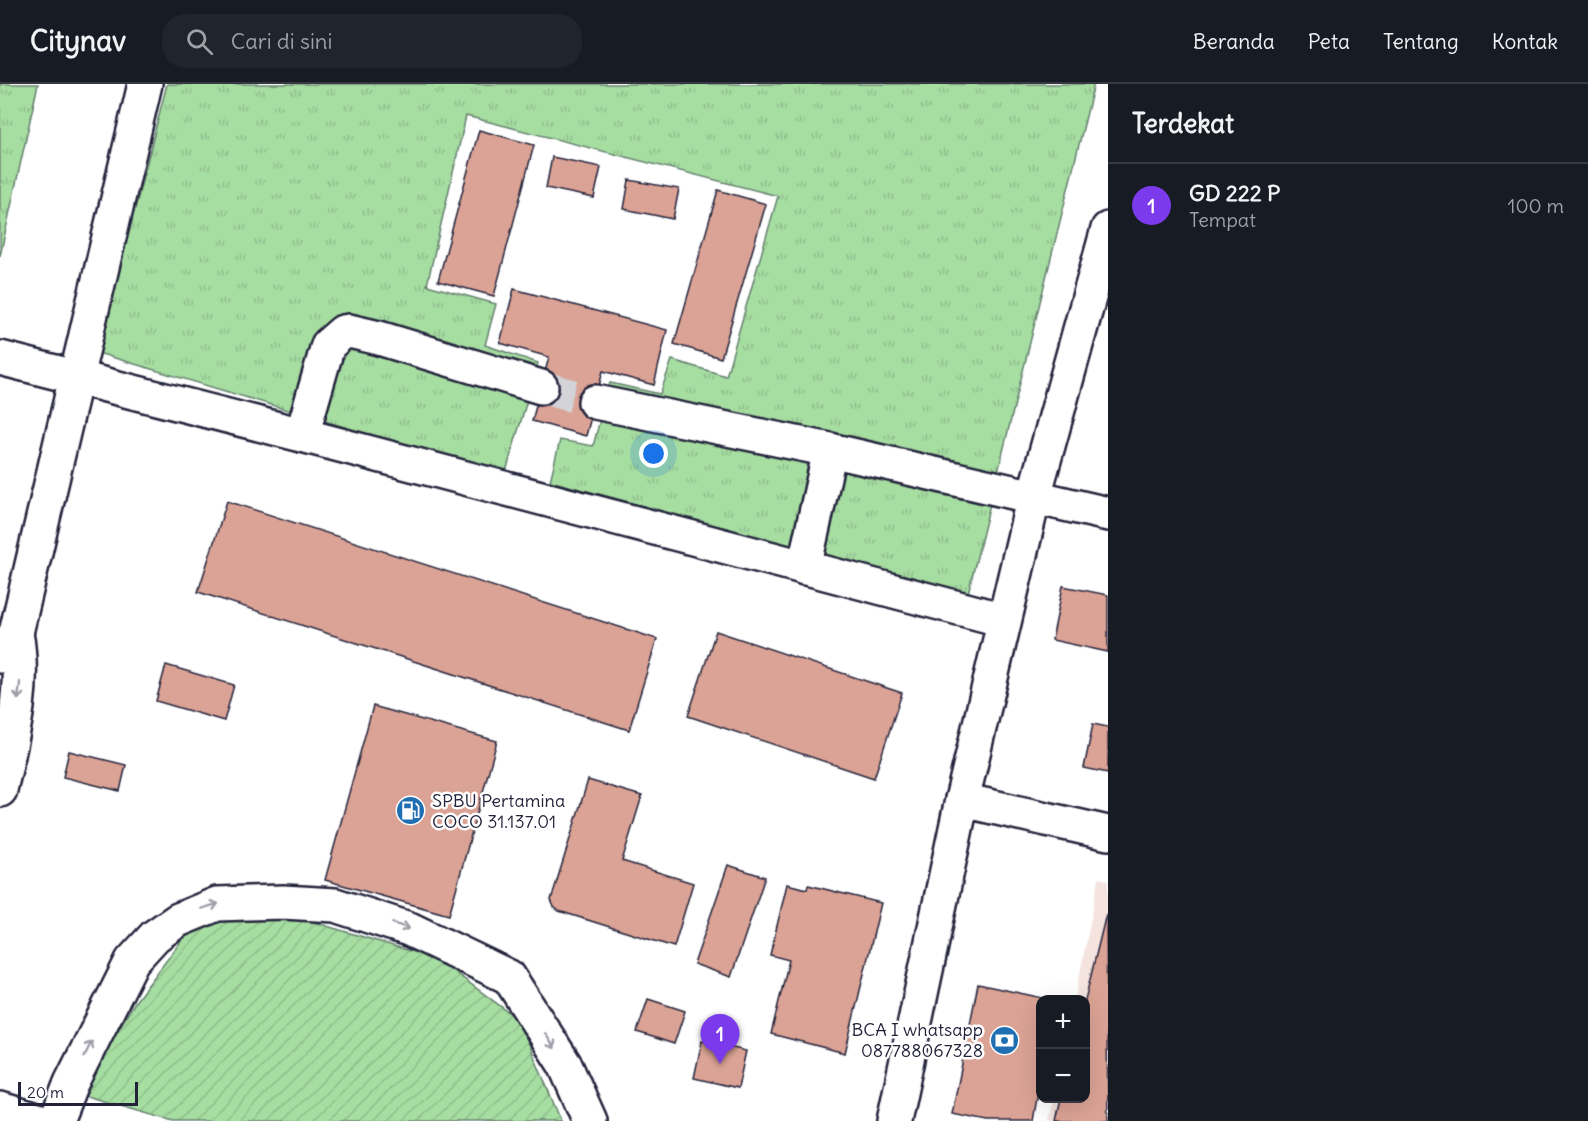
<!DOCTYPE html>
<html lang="id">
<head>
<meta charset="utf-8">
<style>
  :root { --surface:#171b24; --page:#20242c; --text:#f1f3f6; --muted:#9ea1a6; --line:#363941; --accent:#7c3aed }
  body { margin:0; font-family:Delius,sans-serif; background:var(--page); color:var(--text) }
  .controls { position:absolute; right:18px; bottom:18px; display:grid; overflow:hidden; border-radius:12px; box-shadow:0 6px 24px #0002 }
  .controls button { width:54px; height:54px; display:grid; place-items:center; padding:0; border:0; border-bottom:2px solid var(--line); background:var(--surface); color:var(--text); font:30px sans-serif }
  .scale { position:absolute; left:18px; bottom:15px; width:120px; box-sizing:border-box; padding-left:6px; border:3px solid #22223b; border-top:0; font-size:16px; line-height:21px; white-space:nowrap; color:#22223b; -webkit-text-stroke:4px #fff; paint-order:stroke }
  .you { position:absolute; left:654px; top:370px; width:21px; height:21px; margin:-15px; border:4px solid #fff; border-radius:50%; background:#1a73e8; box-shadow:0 0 0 9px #1a73e833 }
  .badge { display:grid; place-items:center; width:39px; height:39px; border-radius:50%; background:var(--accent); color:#fff; font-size:20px; font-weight:700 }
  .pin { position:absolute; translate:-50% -50px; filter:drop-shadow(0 2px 3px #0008) }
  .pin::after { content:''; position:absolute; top:32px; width:21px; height:18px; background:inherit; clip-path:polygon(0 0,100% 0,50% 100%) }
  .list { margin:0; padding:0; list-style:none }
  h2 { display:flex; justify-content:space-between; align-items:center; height:78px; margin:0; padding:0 24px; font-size:26px }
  h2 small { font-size:20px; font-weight:400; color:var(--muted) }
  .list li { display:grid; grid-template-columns:39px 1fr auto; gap:18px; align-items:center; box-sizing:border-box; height:84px; padding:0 24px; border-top:2px solid var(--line) }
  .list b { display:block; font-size:22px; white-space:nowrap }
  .list p { margin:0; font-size:20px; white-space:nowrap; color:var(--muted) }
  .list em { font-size:20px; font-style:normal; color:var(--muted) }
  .icon { flex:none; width:33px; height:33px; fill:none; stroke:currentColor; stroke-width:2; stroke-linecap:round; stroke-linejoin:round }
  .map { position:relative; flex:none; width:1108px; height:1037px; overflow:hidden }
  header { display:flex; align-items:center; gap:36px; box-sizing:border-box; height:84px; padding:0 30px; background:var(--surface); border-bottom:2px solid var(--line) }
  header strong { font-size:28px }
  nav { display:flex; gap:33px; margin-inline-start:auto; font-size:21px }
  .search { width:420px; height:54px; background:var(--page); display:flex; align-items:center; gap:15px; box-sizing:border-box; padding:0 21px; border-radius:24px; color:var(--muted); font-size:22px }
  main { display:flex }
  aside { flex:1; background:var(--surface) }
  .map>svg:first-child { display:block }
  .built { fill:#f4e3df }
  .grass { fill:url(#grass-tufts); stroke:#64806e; stroke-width:1.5 }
  .garden { fill:url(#garden-furrows); stroke:#64806e; stroke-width:1.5 }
  .building { fill:#dba395; stroke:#22223b; stroke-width:1.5 }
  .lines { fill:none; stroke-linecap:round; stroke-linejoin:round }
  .minor-tunnel { stroke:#d3d3d8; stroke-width:33; stroke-dasharray:33 16; stroke-linecap:butt }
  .minor-casing { stroke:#22223b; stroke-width:38 }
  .highway-casing { stroke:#22223b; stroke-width:38 }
  .minor { stroke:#fff; stroke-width:33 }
  .highway { stroke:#fff; stroke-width:33 }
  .oneway { stroke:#9c9ca7 }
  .labels { text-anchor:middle; stroke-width:5; stroke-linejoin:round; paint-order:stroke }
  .poi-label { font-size:18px; fill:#22223b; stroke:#fff; text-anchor:start }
</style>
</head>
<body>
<header>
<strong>Citynav</strong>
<div class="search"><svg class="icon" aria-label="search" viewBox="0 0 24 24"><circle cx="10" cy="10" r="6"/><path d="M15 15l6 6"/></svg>Cari di sini</div>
<nav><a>Beranda</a><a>Peta</a><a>Tentang</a><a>Kontak</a></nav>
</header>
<main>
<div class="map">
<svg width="1108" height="1037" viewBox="0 0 1108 1037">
  <defs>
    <pattern id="grass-tufts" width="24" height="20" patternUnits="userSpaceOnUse" patternTransform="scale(1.5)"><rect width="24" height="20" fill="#a6dda1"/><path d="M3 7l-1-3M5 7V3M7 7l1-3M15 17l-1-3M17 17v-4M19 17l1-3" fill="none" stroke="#8fbd8c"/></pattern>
    <pattern id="garden-furrows" width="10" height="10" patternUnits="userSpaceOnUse" patternTransform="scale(1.5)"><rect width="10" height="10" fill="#a6dda1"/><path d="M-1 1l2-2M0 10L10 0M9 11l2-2" fill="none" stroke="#8fbd8c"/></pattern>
  </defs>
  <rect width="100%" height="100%" fill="#fff"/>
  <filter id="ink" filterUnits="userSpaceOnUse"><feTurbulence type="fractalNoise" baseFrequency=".0167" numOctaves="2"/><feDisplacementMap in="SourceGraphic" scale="12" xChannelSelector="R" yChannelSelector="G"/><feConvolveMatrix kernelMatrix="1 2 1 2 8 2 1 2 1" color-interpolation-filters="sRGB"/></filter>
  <g filter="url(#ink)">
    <path class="built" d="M 1099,794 L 1108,796 L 1108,1037 L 1049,1037 L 1054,1015 L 1086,1014 L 1086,916 L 1075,915 Z"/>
    <g class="grass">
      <path d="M 0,0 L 38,0 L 0,172 Z"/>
      <path d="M 167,0 L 1094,0 L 968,509 L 550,397 L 560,356 L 593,362 L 610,299 L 660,310 L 672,276 L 726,292 L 778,112 L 466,32 L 427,201 L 496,220 L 485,261 L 538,279 L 505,391 L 98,269 Z"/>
    </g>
    <path class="garden" d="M 207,823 L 280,828 L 437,875 L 519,936 L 561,1037 L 173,1037 L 79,1010 L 135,918 Z"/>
    <g class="building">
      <path d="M 479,46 L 534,61 L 494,212 L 438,197 Z"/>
      <path d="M 552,73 L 601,83 L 594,114 L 546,104 Z"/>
      <path d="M 629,96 L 679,105 L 673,135 L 624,125 Z"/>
      <path d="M 718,106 L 766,120 L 721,274 L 674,260 Z"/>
      <path d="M 514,205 L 667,246 L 654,301 L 603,287 L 586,352 L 532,337 L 549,273 L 500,259 Z"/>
      <path d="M 227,417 L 657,555 L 629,646 L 198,508 Z"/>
      <path d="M 1063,502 L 1108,511 L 1108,568 L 1052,556 Z"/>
      <path d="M 716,547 L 902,609 L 874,694 L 688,632 Z"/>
      <path d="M 166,581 L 234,601 L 224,637 L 156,617 Z"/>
      <path d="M 373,622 L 497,657 L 449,831 L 325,796 Z"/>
      <path d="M 1093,640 L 1108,643 L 1108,689 L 1084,684 Z"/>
      <path d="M 69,667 L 126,681 L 120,707 L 63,693 Z"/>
      <path d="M 588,696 L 642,712 L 622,777 L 693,799 L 674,863 L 559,827 L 554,823 L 551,816 Z"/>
      <path d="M 728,781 L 765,793 L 731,893 L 694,880 Z"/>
      <path d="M 787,800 L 807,805 L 808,801 L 881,819 L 845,969 L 771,950 L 789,876 L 770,871 Z"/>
      <path d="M 1106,830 L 1108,1037 L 1056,1037 L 1061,1014 L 1086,1014 L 1085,916 Z"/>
      <path d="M 978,900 L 1052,916 L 1040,916 L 1040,997 L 1033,1037 L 988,1037 L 952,1030 Z"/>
      <path d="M 648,915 L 685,927 L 674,960 L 637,948 Z"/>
      <path d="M 702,957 L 746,967 L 738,1004 L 694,994 Z"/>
    </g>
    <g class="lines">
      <path class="minor-tunnel" d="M 541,303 L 595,318"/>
      <defs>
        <g id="minor">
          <path d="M 0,274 L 302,351 L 1004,536"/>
          <path d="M 595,318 L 830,366"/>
          <path d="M 302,351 L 328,261 L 343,248 L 349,247 L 379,254 L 541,303"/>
          <path d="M 804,484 L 830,366 L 1108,430"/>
          <path d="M 0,572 L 16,549 L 145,0"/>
          <path d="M 0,706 C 12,654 26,603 16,549"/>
          <path d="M 962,716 L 1034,412 L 1108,145"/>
          <path d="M 56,1037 L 71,999 L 132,877 L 155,852 L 178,836 L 217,820 L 283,818 L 335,821 L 409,845 L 509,893 L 565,981 L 590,1037"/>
          <path d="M 894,1037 L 962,716 L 1108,749"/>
        </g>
        <path id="highway" d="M 0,1025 L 41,1037"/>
      </defs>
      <use href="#minor" class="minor-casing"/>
      <use href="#highway" class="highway-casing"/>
      <use href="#minor" class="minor"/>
      <use href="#highway" class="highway"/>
    </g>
    <defs><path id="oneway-shaft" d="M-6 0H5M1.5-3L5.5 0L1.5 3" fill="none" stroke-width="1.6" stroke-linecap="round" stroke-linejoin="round" transform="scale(1.5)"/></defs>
    <g class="oneway">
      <use href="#oneway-shaft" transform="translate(19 607) rotate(97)"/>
      <use href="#oneway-shaft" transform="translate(210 822) rotate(-17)"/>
      <use href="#oneway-shaft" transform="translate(401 842) rotate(18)"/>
      <use href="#oneway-shaft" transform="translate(550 957) rotate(58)"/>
      <use href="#oneway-shaft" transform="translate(88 965) rotate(-63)"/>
    </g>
  </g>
  <defs>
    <symbol id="fuel-disc" viewBox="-11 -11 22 22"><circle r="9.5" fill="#1f6fb2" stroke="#fff"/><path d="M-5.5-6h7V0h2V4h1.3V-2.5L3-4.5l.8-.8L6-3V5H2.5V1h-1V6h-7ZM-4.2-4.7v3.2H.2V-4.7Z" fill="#fff"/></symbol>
    <symbol id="bank-disc" viewBox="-11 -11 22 22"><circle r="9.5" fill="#1f6fb2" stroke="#fff"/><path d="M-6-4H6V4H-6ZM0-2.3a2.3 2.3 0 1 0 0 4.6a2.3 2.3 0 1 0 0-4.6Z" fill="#fff"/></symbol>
  </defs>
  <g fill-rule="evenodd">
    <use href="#fuel-disc" x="394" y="710" width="33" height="33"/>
    <use href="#bank-disc" x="988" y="940" width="33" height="33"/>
  </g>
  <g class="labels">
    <g class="poi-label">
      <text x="432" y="723">SPBU Pertamina<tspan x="432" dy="21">COCO 31.137.01</tspan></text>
      <text x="983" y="952" text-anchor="end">BCA I whatsapp<tspan x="983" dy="21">087788067328</tspan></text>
    </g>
  </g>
</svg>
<div class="controls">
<button>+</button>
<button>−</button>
</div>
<div class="scale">20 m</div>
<div class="you"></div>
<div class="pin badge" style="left:720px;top:980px">1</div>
</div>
<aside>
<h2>Terdekat<small></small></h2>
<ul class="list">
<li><span class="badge">1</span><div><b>GD 222 P</b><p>Tempat</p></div><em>100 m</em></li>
</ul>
</aside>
</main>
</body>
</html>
